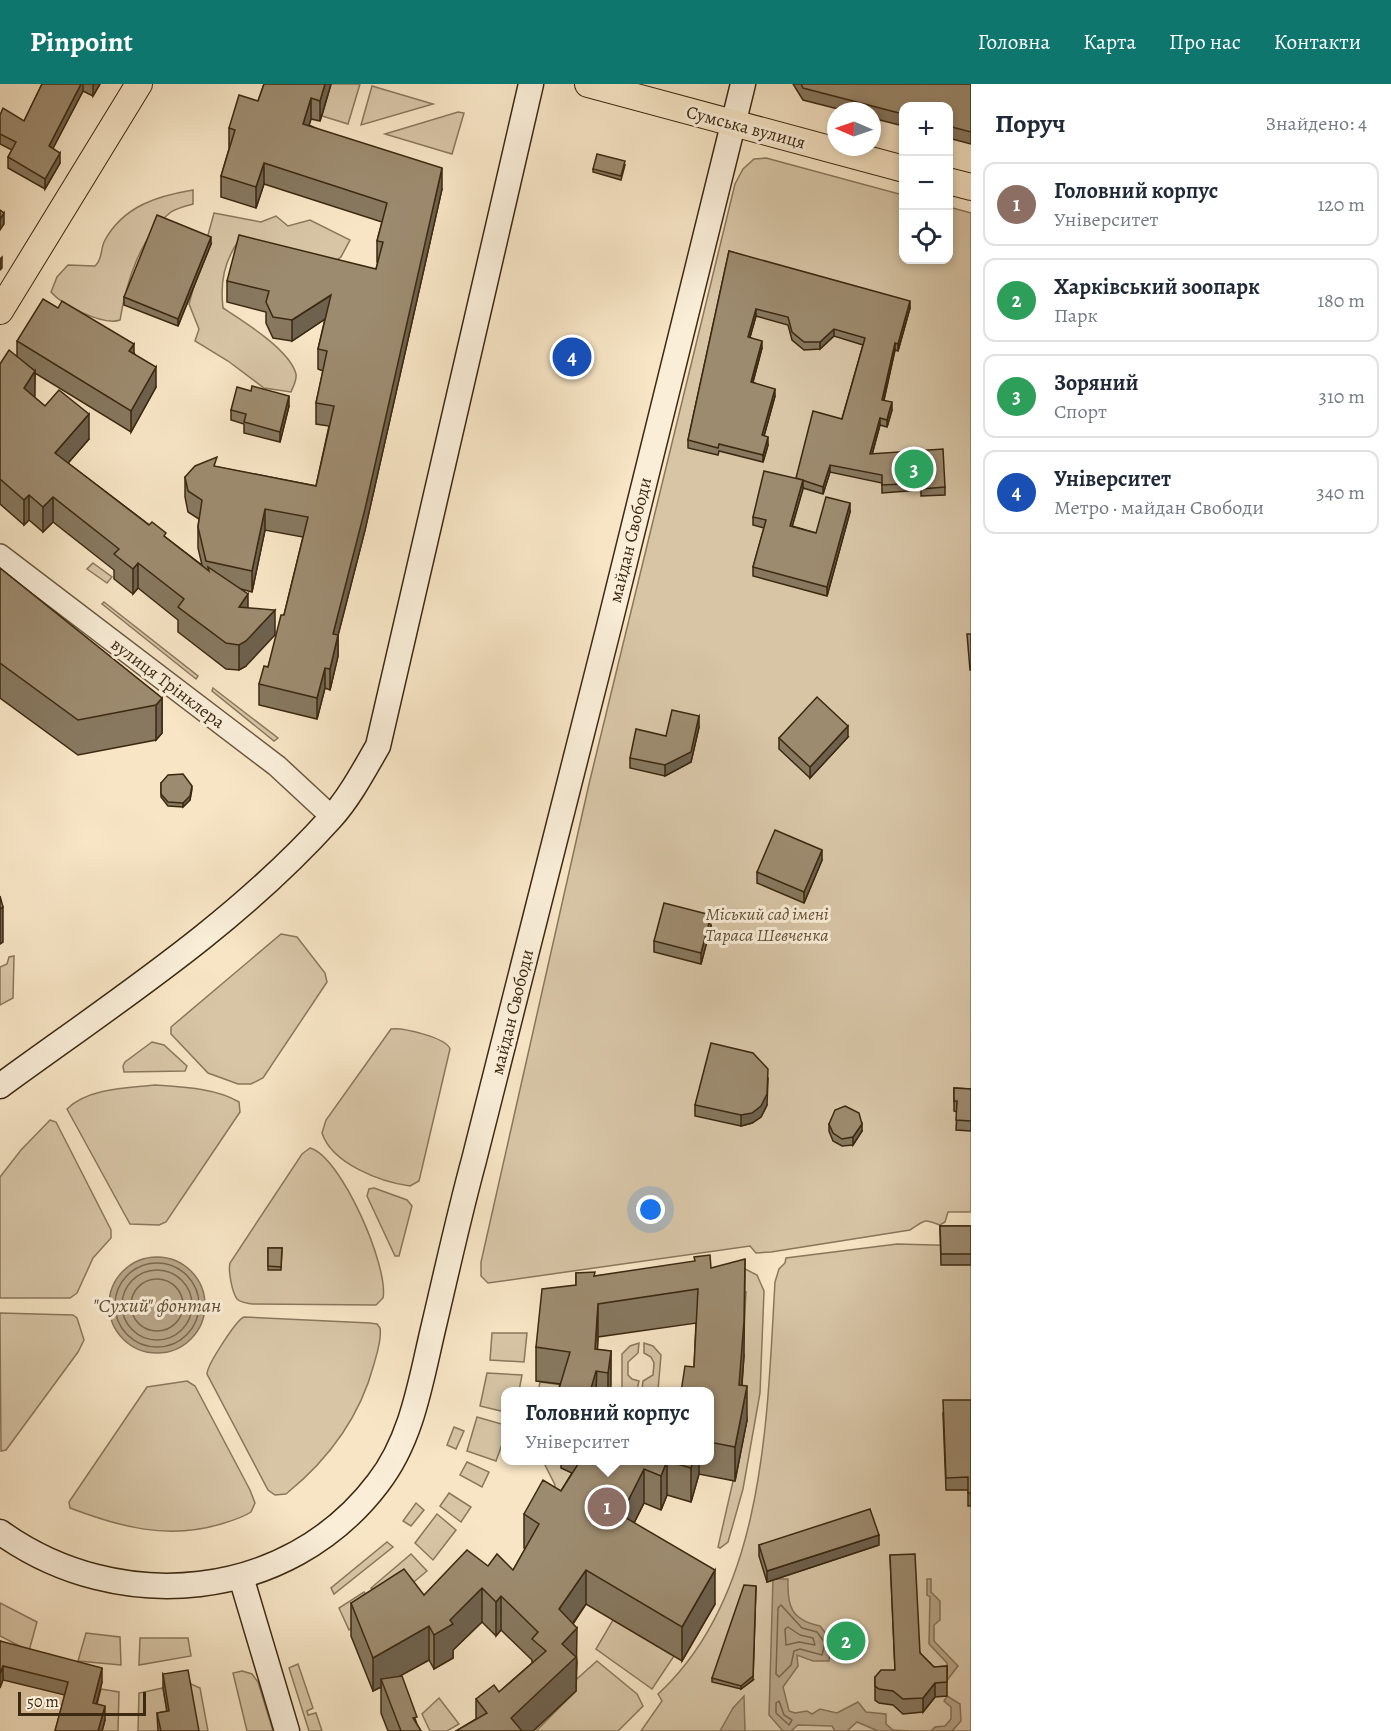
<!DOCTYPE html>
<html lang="uk">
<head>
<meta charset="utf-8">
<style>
  :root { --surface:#fff; --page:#f2f2f3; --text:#1f2937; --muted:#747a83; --line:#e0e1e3; --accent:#0f766e }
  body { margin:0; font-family:Alegreya,serif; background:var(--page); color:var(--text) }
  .controls { position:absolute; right:18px; top:18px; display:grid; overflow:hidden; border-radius:12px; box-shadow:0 3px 9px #0003 }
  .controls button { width:54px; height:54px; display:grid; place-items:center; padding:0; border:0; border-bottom:2px solid var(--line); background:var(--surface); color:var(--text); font:30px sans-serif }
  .compass { position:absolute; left:827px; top:18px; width:54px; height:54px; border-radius:50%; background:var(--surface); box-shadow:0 3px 9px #0003; rotate:272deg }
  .scale { position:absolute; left:18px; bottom:15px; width:128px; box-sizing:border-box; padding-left:6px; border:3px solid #3c2911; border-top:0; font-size:16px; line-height:21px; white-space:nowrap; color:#3c2911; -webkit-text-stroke:4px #faeed9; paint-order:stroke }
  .you { position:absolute; left:651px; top:1126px; width:21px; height:21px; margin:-15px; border:4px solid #fff; border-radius:50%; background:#1a73e8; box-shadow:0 0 0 9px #1a73e833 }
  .badge { display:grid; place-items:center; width:39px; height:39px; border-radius:50%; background:var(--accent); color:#fff; font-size:20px; font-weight:700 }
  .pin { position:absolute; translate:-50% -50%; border:3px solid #fff; box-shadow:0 2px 6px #0006 }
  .popup { position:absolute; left:501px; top:1303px; width:213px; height:78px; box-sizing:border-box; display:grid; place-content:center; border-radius:12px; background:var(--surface); filter:drop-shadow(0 2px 4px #0005); font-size:20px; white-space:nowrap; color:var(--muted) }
  .popup b { font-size:22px; color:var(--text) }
  .popup::after { content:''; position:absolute; left:50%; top:100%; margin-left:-12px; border:12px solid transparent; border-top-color:var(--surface) }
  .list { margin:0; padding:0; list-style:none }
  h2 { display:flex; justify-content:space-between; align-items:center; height:78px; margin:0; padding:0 24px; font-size:26px }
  h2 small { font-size:20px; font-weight:400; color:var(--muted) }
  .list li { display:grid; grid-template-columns:39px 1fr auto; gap:18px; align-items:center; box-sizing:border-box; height:84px; margin:0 12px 12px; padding:0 12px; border:2px solid var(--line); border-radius:12px }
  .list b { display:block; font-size:22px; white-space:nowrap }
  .list p { margin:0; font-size:20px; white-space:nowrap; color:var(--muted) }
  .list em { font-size:20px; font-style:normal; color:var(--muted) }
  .icon { flex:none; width:33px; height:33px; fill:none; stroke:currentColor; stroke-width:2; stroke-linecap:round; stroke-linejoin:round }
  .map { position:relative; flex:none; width:971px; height:1647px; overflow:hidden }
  header { display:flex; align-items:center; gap:36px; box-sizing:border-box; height:84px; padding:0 30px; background:var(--accent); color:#fff }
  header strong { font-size:28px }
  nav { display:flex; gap:33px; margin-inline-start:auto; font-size:21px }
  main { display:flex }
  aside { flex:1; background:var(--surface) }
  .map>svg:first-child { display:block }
  .green { fill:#d7c5a6; stroke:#8a775c; stroke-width:1.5 }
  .water { fill:#b7a588; stroke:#867358; stroke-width:1.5 }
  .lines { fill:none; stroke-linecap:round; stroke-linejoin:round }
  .shore { stroke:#7a674c; stroke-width:1.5 }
  .tertiary-casing { stroke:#6b583e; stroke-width:24 }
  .secondary-casing { stroke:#3c2911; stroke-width:27 }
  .primary-casing { stroke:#3c2911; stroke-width:28 }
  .tertiary { stroke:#faeed9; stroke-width:21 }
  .secondary { stroke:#faeed9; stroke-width:24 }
  .primary { stroke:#f7e5c5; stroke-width:26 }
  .wall { fill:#87785f; stroke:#3c2911; stroke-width:1.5 }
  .shaded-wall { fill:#6e614e; stroke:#3c2911; stroke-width:1.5 }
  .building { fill:#9d8b6f; stroke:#3c2911; stroke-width:1.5 }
  .labels { text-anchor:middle; stroke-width:6; stroke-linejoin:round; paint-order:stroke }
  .street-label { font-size:18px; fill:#3c2911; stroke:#faeed9 }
  .park-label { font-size:18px; font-style:italic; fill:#635036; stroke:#faeed9 }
  .water-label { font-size:20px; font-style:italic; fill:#614e35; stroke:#faeed9 }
</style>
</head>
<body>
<header>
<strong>Pinpoint</strong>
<nav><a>Головна</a><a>Карта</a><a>Про нас</a><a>Контакти</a></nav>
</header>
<main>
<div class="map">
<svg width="971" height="1647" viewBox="0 0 971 1647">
  <rect width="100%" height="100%" fill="#f7e5c5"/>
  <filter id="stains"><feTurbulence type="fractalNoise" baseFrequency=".00333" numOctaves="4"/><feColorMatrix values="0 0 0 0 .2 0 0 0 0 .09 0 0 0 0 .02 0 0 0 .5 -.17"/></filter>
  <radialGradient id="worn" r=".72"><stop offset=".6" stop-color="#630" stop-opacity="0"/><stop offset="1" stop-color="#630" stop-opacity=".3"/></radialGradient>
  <g class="green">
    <path d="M 331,0 L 360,0 L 348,40 L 322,32 Z"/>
    <path d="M 372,2 L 433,20 L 361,41 Z"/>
    <path d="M 458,28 L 464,29 L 452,70 L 385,50 Z"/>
    <path d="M 766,74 L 903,111 L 904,176 L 948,176 L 949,123 L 971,129 L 971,1128 L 948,1128 L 945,1138 L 940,1141 C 923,1135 927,1135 910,1146 L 771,1168 L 756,1169 L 750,1162 L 488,1199 L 481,1192 L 481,1178 L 589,700 L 735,100 L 743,85 L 754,75 Z"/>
    <path d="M 193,106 L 193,120 C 186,122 177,124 171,128 C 140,152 126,200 120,236 C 103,242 62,221 51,208 L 57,193 L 68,181 L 95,182 C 103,175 100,165 105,156 C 124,122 157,112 193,106 Z"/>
    <path d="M 214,129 L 261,138 L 276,132 L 288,142 L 310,136 L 350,156 L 341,173 L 332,179 L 239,156 C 224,178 220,198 223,224 C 243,237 290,266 296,290 C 297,297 293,302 291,308 L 264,304 L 228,277 L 195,257 L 199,245 L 189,220 Z"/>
    <path d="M 93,479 L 112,493 L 107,499 L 87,485 Z"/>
    <path d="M 104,518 L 198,592 L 196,595 L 102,520 Z"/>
    <path d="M 213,604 L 278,654 L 274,657 L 212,607 Z"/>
    <path d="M 281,850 L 297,853 L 325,889 L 327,898 L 263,994 L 251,1000 L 238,1000 L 208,989 L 171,950 L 171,943 Z"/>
    <path d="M 14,872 L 13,914 L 0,921 L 0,883 L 7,880 L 9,873 Z"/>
    <path d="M 391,945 C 402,943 447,954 450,965 L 419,1097 L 410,1102 C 381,1098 332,1080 322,1049 L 326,1036 Z"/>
    <path d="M 152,958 L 164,961 L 187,982 L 185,987 L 124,988 L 123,982 L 125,978 Z"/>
    <path d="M 155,1001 C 182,1003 216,1004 239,1018 L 240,1028 L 166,1138 L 159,1141 L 130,1140 L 67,1025 C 88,1004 128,1004 155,1001 Z"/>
    <path d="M 50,1036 L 56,1038 L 111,1146 L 111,1154 L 93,1174 L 77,1209 L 70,1214 L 0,1214 L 0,1093 L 21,1066 Z"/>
    <path d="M 310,1064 C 341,1072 389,1183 383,1214 L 376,1221 L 252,1220 C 247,1219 241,1219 237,1215 C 232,1208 228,1187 230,1179 L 302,1070 Z"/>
    <path d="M 374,1104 L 407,1116 L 412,1122 L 399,1172 L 395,1172 L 367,1112 L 369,1105 Z"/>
    <path d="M 897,1160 L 971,1162 L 971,1647 L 641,1647 L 662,1617 L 658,1610 C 766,1511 767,1333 775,1198 L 779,1185 L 785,1179 L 786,1174 Z"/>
    <path d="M 745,1185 L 757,1191 L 764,1207 L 760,1309 L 743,1405 L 728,1458 L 720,1464 L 718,1463 L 747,1336 L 739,1331 L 746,1208 L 713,1215 Z"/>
    <path d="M 0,1229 L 73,1231 L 77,1234 L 84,1256 L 78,1268 L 6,1366 L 1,1367 Z"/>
    <path d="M 244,1233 L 370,1239 L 377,1240 L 380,1244 C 382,1255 377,1269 374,1280 C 360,1333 328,1376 286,1410 L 275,1411 L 268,1406 L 207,1290 C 207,1281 237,1235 244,1233 Z"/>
    <path d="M 492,1249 L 527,1249 L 524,1278 L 490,1276 Z"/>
    <path d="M 639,1259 L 638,1269 L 628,1278 L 628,1291 L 632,1295 L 639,1297 L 637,1306 L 622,1304 L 622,1270 L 630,1262 Z"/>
    <path d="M 644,1259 L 653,1262 L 661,1271 L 658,1306 L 642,1306 L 643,1297 L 653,1291 L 654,1279 L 651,1273 L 644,1269 Z"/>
    <path d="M 487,1289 L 522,1291 L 519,1307 L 505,1308 L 505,1328 L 480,1322 Z"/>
    <path d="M 187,1297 L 195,1302 L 250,1406 L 255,1419 L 251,1428 C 242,1434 231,1437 221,1440 C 168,1456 120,1443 70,1424 L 69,1418 L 147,1303 Z"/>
    <path d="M 540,1298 L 570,1302 L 568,1307 L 538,1308 Z"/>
    <path d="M 477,1333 L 505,1341 L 505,1352 L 496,1377 L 467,1367 Z"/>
    <path d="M 454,1343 L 464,1347 L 456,1365 L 447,1361 Z"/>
    <path d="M 543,1377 L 565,1377 L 589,1396 L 552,1425 L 555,1401 Z"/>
    <path d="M 467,1378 L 489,1388 L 482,1403 L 460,1391 Z"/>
    <path d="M 449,1409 L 471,1423 L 461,1438 L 440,1422 Z"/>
    <path d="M 416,1419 L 424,1426 L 411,1442 L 403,1437 Z"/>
    <path d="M 437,1430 L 456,1446 L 433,1476 L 415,1459 Z"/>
    <path d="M 387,1458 L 393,1463 L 334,1510 L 331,1504 Z"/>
    <path d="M 411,1470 L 427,1487 L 385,1522 L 371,1504 Z"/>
    <path d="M 364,1508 L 378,1527 L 349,1546 L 339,1524 Z"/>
    <path d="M 0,1519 L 37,1538 L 29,1567 L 0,1552 Z"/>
    <path d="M 613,1536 L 674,1572 L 652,1605 L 596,1565 Z"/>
    <path d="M 86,1549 L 120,1553 L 121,1581 L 78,1577 Z"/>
    <path d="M 140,1554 L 188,1554 L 191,1572 L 139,1581 Z"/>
    <path d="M 597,1577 L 637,1610 L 643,1622 L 618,1647 L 536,1647 L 576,1607 L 570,1601 Z"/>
    <path d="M 298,1580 L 313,1624 L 307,1627 L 308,1631 L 316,1629 L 322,1647 L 309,1647 L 289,1584 Z"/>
    <path d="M 242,1587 L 252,1590 L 258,1598 L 273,1647 L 247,1647 L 233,1589 Z"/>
    <path d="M 189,1595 L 191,1600 L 200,1604 L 208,1647 L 197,1647 Z"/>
    <path d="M 163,1604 L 169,1641 L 158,1647 L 138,1647 L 139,1609 Z"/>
    <path d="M 101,1605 L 119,1608 L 118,1647 L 102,1647 L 93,1633 Z"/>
    <path d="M 439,1614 L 459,1640 L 447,1647 L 430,1647 L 422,1630 Z"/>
  </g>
  <g class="water">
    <circle cx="157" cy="1221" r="48"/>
    <path d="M 773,1495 L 788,1495 C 787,1522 791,1536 820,1542 L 831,1556 L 829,1577 L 813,1577 L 797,1571 L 798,1582 L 783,1603 L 789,1627 L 795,1629 L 807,1627 L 812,1630 L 820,1625 L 837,1629 L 858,1618 L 866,1628 L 886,1630 L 886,1640 L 893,1646 L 909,1647 L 878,1647 L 857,1638 L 847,1647 L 835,1647 L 832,1642 L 798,1641 L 791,1647 L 783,1647 L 769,1631 Z"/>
    <path d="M 927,1495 L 931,1495 L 931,1508 L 940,1517 L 940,1536 L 934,1541 L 934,1557 L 958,1582 L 948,1595 L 943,1591 L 947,1586 L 947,1579 L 929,1560 L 930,1513 L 927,1511 Z"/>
    <path d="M 744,1612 L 745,1647 L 720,1647 L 733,1624 Z"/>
    <path d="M 947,1612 L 960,1620 L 961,1637 L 952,1647 L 931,1647 L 935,1643 L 945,1642 L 951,1635 L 951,1623 L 944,1617 Z"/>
  </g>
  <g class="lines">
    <g class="shore">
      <circle cx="157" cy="1221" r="42"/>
      <circle cx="157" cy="1221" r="35"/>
      <circle cx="157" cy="1221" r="26"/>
      <path d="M 781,1521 L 802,1544 L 817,1548 L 825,1559 L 822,1571 L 800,1565 L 794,1567 L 791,1581 L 779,1593 L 776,1590 L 778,1524 Z"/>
      <path d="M 788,1543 L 800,1551 L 813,1554 L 815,1561 L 799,1558 L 786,1561 L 785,1545 Z"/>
      <path d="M 779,1617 L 784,1631 L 792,1636 L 789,1641 L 776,1629 L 776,1619 Z"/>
    </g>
    <defs>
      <path id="tertiary" d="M 0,471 L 277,682 L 332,733"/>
      <g id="secondary">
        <path d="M 0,1002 C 115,918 235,841 331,734 C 350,713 364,686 378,662 L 531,0"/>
        <path d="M 0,1448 C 118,1533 288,1518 378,1399 C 413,1354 421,1295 434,1241 C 447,1186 459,1131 474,1076 C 567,718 654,359 743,0"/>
        <path d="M 241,1493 L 287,1647"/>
      </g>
      <g id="primary">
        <path d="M 588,0 L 904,85"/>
        <path d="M 948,97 L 971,103"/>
        <path d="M 0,227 L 139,0"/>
      </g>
    </defs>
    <use href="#tertiary" class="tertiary-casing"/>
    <use href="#secondary" class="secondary-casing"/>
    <use href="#primary" class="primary-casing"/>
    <use href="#tertiary" class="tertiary"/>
    <use href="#secondary" class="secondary"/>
    <use href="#primary" class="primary"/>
  </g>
  <g class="wall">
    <path d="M 42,0 L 100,0 L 93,12 L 83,7 L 53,64 L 60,79 L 45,105 L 8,84 L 8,73 L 12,66 L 0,60 L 0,31 L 24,37 Z"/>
    <path d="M 264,0 L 331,0 L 320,37 L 311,35 L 309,41 L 442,105 L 365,446 L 338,551 L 338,572 L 330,606 L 325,604 L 317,635 L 259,621 L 259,600 L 268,583 L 284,531 L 303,453 L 265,446 L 252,508 L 241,505 L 246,582 L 239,586 L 226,585 L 178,548 L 178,536 L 138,504 L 133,510 L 114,495 L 114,486 L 53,438 L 43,448 L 29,436 L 24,441 L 0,420 L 0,280 L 17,272 L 17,257 L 134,269 L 156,303 L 131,348 L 35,289 L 34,313 L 45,322 L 89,355 L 68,379 L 202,481 L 198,464 L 198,443 L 199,435 L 188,428 L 185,413 L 185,393 L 217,383 L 316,402 L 329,342 L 316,340 L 316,319 L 323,287 L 318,285 L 318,265 L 325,235 L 292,257 L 273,254 L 266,239 L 266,228 L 227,218 L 227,197 L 376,185 L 378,178 L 377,178 L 377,157 L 382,138 L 264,100 L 256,124 L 221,113 L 221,92 L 229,65 L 229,44 L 258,17 Z"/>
    <path d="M 793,0 L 971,0 L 971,60 L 948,54 L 948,22 L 903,22 L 903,42 L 872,34 L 872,27 L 846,27 L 803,16 Z"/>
    <path d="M 625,81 L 621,96 L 593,88 L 593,85 Z"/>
    <path d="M 211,160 L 178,242 L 124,221 L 124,213 Z"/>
    <path d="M 729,167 L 910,224 L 898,267 L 895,266 L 884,316 L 892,326 L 887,343 L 880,341 L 872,370 L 945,403 L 945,411 L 921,412 L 921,406 L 882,409 L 882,399 L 830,388 L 823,410 L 803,404 L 792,442 L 816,449 L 850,428 L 827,512 L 753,492 L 753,483 L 764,444 L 753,441 L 753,433 L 796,395 L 842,335 L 863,261 L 834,252 L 820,265 L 804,266 L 792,256 L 788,241 L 756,232 L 750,253 L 762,264 L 753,298 L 775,312 L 764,352 L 768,361 L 763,378 L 719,367 L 718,371 L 688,364 L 688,356 Z"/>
    <path d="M 289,322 L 280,358 L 244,349 L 244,340 L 231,336 L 231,326 Z"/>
    <path d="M 0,484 L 162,614 L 162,649 L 156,656 L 78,671 L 0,614 Z"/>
    <path d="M 699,643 L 691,678 L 665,692 L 630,684 L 630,674 L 666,652 Z"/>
    <path d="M 848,653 L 810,694 L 779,665 L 779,654 Z"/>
    <path d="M 161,699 L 192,705 L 190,716 L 183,723 L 168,722 L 161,713 Z"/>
    <path d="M 822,776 L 804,819 L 757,799 L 757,788 Z"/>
    <path d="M 711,842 L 701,880 L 654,868 L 654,857 Z"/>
    <path d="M 954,1004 L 971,1005 L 971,1047 L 956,1046 L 957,1028 L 954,1027 Z"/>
    <path d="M 695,1021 L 767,1021 L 761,1033 L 752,1039 L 741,1042 L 695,1032 Z"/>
    <path d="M 829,1040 L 862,1047 L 853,1061 L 842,1062 L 833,1057 L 829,1047 Z"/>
    <path d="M 940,1142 L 971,1142 L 971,1181 L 941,1181 Z"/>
    <path d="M 268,1164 L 282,1164 L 281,1186 L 268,1186 Z"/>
    <path d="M 711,1184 L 744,1271 L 742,1301 L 747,1336 L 735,1397 L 699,1390 L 691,1418 L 667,1411 L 661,1426 L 644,1419 L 634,1439 L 715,1520 L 682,1577 L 586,1520 L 573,1540 L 577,1578 L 576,1607 L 533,1647 L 456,1647 L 476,1635 L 476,1615 L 499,1608 L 532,1579 L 532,1576 L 501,1546 L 496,1552 L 482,1538 L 453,1566 L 453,1574 L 434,1585 L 429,1576 L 399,1592 L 417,1640 L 421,1647 L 388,1647 L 381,1629 L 381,1603 L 373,1607 L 351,1552 L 351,1519 L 424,1511 L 488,1482 L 513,1486 L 525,1465 L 524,1464 L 524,1430 L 561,1407 L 572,1389 L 561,1384 L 561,1377 L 709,1377 L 709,1308 L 694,1283 L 696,1239 L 598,1253 L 597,1266 L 611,1267 L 610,1308 L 558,1308 L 560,1300 L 536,1297 L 536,1263 L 576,1201 L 576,1189 L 595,1192 Z"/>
    <path d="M 971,1316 L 971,1422 L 968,1422 L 968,1406 L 946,1406 L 943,1329 Z"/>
    <path d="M 759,1461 L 879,1461 L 767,1498 L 759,1472 Z"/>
    <path d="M 890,1471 L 920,1569 L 934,1583 L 947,1582 L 947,1612 L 935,1613 L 923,1628 L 903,1630 L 893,1621 L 879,1619 L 875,1616 L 875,1593 L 895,1586 Z"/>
    <path d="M 0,1557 L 102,1598 L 97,1620 L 105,1636 L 102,1647 L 55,1647 L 65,1611 L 3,1596 Z"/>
    <path d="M 163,1590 L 199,1647 L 158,1647 L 157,1629 L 167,1627 L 163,1604 Z"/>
    <path d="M 712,1594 L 753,1596 L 741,1605 L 712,1598 Z"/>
  </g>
  <g class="shaded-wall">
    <path d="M 81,0 L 83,0 L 83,7 L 49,72 L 49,62 Z"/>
    <path d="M 94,0 L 100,0 L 93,12 L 93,2 Z"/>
    <path d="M 325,0 L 331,0 L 320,37 L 320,17 Z"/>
    <path d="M 311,14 L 311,35 L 303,60 L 303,40 Z"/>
    <path d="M 60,69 L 60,79 L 45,105 L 45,95 Z"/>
    <path d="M 264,79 L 264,100 L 256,124 L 256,103 Z"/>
    <path d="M 442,84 L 442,105 L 365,446 L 333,571 L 333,550 Z"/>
    <path d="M 4,129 L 4,140 L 0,146 L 0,135 Z"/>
    <path d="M 211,153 L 211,160 L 178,242 L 178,235 Z"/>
    <path d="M 2,173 L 2,184 L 0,186 L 0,175 Z"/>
    <path d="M 331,211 L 331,231 L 292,257 L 292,236 Z"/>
    <path d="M 910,217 L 910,224 L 898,267 L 898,260 Z"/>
    <path d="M 756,225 L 756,232 L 748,260 L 748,253 Z"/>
    <path d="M 834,245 L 834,252 L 820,265 L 820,258 Z"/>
    <path d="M 762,257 L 762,264 L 751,305 L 751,298 Z"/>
    <path d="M 895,259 L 895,266 L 882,324 L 882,316 Z"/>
    <path d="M 134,260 L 134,280 L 129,267 Z"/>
    <path d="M 156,283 L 156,303 L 131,348 L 131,327 Z"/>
    <path d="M 35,287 L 35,312 L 24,329 L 24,304 Z"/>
    <path d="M 775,305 L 775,312 L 762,359 L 762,351 Z"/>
    <path d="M 289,312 L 289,322 L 280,358 L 280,348 Z"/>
    <path d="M 892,318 L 892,326 L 887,343 L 887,336 Z"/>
    <path d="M 89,330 L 89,355 L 55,394 L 55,369 Z"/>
    <path d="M 880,334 L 880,341 L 870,378 L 870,370 Z"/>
    <path d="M 768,353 L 768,361 L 763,378 L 763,371 Z"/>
    <path d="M 830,381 L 830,388 L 823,410 L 823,403 Z"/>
    <path d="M 803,396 L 803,405 L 790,450 L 790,442 Z"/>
    <path d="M 29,411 L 29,436 L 24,441 L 24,416 Z"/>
    <path d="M 53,413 L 53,438 L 43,448 L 43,423 Z"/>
    <path d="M 850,419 L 850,428 L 827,512 L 827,503 Z"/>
    <path d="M 265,425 L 265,446 L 252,508 L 252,487 Z"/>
    <path d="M 138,479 L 138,504 L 133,510 L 133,485 Z"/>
    <path d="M 248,510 L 248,535 L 239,523 Z"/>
    <path d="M 275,526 L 275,551 L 246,582 L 239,586 L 239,561 Z"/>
    <path d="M 338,551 L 338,572 L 330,606 L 330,585 Z"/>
    <path d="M 325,584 L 325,604 L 317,635 L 317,614 Z"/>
    <path d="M 162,614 L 162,649 L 156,656 L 156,621 Z"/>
    <path d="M 699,632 L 699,643 L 691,678 L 665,692 L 665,681 Z"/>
    <path d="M 848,642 L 848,653 L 810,694 L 810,683 Z"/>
    <path d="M 192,702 L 190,716 L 183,723 L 183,719 Z"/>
    <path d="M 822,766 L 822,776 L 804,819 L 804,808 Z"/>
    <path d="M 3,823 L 3,858 L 0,860 L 0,825 Z"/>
    <path d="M 711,831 L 711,842 L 701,880 L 701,869 Z"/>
    <path d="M 768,995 L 767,1021 L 761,1033 L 752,1039 L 741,1042 L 741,1031 Z"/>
    <path d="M 862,1040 L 862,1047 L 853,1061 L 853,1053 Z"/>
    <path d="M 745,1175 L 744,1271 L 739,1334 L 739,1301 Z"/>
    <path d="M 598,1220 L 598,1253 L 596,1308 L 590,1308 L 595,1265 Z"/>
    <path d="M 611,1267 L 611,1301 L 610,1308 L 608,1308 L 608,1289 Z"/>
    <path d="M 747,1302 L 747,1336 L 735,1397 L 735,1363 Z"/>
    <path d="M 667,1377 L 667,1411 L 661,1426 L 661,1392 Z"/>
    <path d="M 693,1377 L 699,1377 L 699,1390 L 691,1418 L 691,1384 Z"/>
    <path d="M 644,1385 L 644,1419 L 621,1465 L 621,1431 Z"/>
    <path d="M 879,1451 L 879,1461 L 767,1498 L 767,1487 Z"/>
    <path d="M 586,1486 L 586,1520 L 559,1559 L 559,1525 Z"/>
    <path d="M 715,1486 L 715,1520 L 682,1577 L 682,1543 Z"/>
    <path d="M 756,1502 L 753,1596 L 741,1605 L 741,1602 Z"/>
    <path d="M 482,1504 L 482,1538 L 453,1566 L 453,1574 L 434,1585 L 434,1551 Z"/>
    <path d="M 501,1512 L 501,1546 L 496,1552 L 496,1518 Z"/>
    <path d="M 429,1542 L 429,1576 L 384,1601 L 381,1595 L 381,1603 L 373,1607 L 373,1574 Z"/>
    <path d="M 577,1544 L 576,1607 L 533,1647 L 511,1647 L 511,1634 L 562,1560 Z"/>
    <path d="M 3,1582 L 3,1596 L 0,1604 L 0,1590 Z"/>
    <path d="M 102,1584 L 102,1598 L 93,1633 L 93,1619 Z"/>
    <path d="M 935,1599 L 935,1613 L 923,1628 L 923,1614 Z"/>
    <path d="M 105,1622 L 105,1636 L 102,1647 L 98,1647 Z"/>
  </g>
  <g class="building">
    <path d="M 42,0 L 81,0 L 49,62 L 60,69 L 45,95 L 8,73 L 16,58 L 0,50 L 0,31 L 3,24 L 24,37 Z"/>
    <path d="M 264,0 L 325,0 L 320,17 L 311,14 L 303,40 L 442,84 L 365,425 L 333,550 L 338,551 L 330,585 L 325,584 L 317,614 L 259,600 L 264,582 L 268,583 L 281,531 L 284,531 L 308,433 L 265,425 L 252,487 L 206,477 L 198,443 L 202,416 L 188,407 L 185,393 L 195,382 L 217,373 L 214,382 L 316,402 L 334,322 L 316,319 L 327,267 L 318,265 L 331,211 L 292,236 L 273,233 L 266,218 L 269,207 L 227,197 L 239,151 L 376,185 L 383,158 L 377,157 L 387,119 L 264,79 L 256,103 L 221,92 L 235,46 L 229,44 L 239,11 L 258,17 Z"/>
    <path d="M 801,0 L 971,0 L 971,48 L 948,42 L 948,22 L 903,22 L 903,30 L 803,4 Z"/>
    <path d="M 597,70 L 625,77 L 621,92 L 593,85 Z"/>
    <path d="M 0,126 L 4,129 L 0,135 Z"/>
    <path d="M 157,131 L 211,153 L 178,235 L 124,213 Z"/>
    <path d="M 729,167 L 910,217 L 898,260 L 895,259 L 882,316 L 892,318 L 889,328 L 887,336 L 880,334 L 870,370 L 943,365 L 945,403 L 921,405 L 921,399 L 882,401 L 882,391 L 830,381 L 823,403 L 796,394 L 813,327 L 842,335 L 865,254 L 834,245 L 820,258 L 804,258 L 792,248 L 788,233 L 756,225 L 748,253 L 762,257 L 751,298 L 775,305 L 762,351 L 768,353 L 763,371 L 719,360 L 718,364 L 688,356 Z"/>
    <path d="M 43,215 L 58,224 L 62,217 L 134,260 L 129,267 L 156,283 L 131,327 L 17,257 Z"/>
    <path d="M 9,266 L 35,287 L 24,304 L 45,322 L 59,306 L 89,330 L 55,369 L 149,441 L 152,438 L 166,449 L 164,452 L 209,487 L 208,483 L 248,510 L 239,523 L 275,526 L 246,557 L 239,561 L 226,559 L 178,523 L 184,515 L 138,479 L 133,485 L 114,470 L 119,465 L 53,413 L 43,423 L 29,411 L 24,416 L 0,395 L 0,280 Z"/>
    <path d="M 252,302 L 289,312 L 280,348 L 244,338 L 246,330 L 231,326 L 237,303 L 251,307 Z"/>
    <path d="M 764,387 L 803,396 L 790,442 L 816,449 L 826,413 L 850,419 L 827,503 L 753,483 L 766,436 L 753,433 Z"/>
    <path d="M 0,484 L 162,614 L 156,621 L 78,636 L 0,579 Z"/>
    <path d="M 967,550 L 971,550 L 971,586 L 970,586 Z"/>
    <path d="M 817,613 L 848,642 L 810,683 L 779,654 Z"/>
    <path d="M 672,626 L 699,632 L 691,668 L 665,681 L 630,674 L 636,645 L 666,652 Z"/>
    <path d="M 183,690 L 192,702 L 190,712 L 183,719 L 168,718 L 161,710 L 161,699 L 168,691 Z"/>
    <path d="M 775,746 L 822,766 L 804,808 L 757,788 Z"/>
    <path d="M 0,812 L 3,823 L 0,825 Z"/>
    <path d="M 664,819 L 711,831 L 701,869 L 654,857 Z"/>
    <path d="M 711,959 L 753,969 L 768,985 L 767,1010 L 761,1022 L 752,1029 L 741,1031 L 695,1021 Z"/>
    <path d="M 954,1004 L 971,1005 L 971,1037 L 956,1036 L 957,1017 L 954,1017 Z"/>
    <path d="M 845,1022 L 859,1029 L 862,1040 L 853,1053 L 842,1055 L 833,1049 L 829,1040 L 835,1026 Z"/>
    <path d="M 940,1142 L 971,1142 L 971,1170 L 941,1170 Z"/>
    <path d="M 268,1164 L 282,1164 L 281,1183 L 268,1182 Z"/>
    <path d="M 710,1171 L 711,1184 L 745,1175 L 744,1237 L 739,1301 L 747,1302 L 735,1363 L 709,1358 L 709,1308 L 681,1308 L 685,1282 L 694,1283 L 698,1205 L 598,1220 L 595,1265 L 611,1267 L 608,1289 L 596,1287 L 590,1308 L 558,1308 L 570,1268 L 536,1263 L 542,1205 L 576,1201 L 576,1189 L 595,1188 L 594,1192 L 695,1177 L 694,1173 Z"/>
    <path d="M 943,1316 L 971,1316 L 971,1409 L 968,1409 L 968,1393 L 946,1394 Z"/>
    <path d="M 580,1377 L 693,1377 L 691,1384 L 667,1377 L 661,1392 L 644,1385 L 621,1431 L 715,1486 L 682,1543 L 586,1486 L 559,1525 L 577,1544 L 562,1560 L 576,1573 L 511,1634 L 522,1647 L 456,1647 L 487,1629 L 476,1615 L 494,1601 L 499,1608 L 546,1567 L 532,1555 L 538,1548 L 501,1512 L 496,1518 L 482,1504 L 450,1536 L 453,1540 L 434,1551 L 429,1542 L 373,1574 L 351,1519 L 404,1485 L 424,1511 L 467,1466 L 488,1482 L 497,1470 L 513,1486 L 539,1440 L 524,1430 L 543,1396 L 561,1407 Z"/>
    <path d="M 870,1425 L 879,1451 L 767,1487 L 759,1461 Z"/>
    <path d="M 915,1470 L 920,1569 L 934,1583 L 947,1582 L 947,1598 L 935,1599 L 923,1614 L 903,1615 L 893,1607 L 879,1605 L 875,1602 L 875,1593 L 881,1586 L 895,1586 L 890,1471 Z"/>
    <path d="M 744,1501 L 756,1502 L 753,1592 L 741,1602 L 712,1594 Z"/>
    <path d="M 0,1557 L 102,1584 L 93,1619 L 105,1622 L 98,1647 L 55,1647 L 68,1598 L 3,1582 L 0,1590 Z"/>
    <path d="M 188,1586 L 199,1647 L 161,1647 L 157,1629 L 169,1627 L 163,1590 Z"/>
    <path d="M 402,1592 L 417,1633 L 413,1634 L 421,1647 L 401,1647 L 381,1595 Z"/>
  </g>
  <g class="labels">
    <g class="street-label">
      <text transform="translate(746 43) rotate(15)" y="6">Сумська вулиця</text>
      <text transform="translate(630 456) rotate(-76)" y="6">майдан Свободи</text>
      <text transform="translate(168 599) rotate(37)" y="6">вулиця Трінклера</text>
      <text transform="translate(512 928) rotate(-76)" y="6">майдан Свободи</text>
    </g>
    <g class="park-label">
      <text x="767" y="836">Міський сад імені<tspan x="767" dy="21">Тараса Шевченка</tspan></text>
    </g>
    <g class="water-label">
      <text x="157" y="1228">"Сухий" фонтан</text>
    </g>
  </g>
  <rect width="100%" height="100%" filter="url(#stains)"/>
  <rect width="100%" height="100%" fill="url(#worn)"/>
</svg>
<div class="controls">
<button>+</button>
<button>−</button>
<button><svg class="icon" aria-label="locate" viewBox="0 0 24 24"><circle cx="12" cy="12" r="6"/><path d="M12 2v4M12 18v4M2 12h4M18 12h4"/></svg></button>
</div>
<svg class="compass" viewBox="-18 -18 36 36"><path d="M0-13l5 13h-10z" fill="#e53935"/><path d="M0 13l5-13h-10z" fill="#747a83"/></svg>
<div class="scale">50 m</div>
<div class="you"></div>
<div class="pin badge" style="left:607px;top:1423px;background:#8d6e63">1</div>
<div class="popup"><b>Головний корпус</b>Університет</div>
<div class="pin badge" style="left:846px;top:1557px;background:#2e9e5b">2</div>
<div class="pin badge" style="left:914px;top:385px;background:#2e9e5b">3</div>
<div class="pin badge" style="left:572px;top:273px;background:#1a4fb4">4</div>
</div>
<aside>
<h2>Поруч<small>Знайдено: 4</small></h2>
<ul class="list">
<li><span class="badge" style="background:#8d6e63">1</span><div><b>Головний корпус</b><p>Університет</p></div><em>120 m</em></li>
<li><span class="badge" style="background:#2e9e5b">2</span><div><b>Харківський зоопарк</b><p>Парк</p></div><em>180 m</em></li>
<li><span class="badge" style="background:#2e9e5b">3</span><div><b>Зоряний</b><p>Спорт</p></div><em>310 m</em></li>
<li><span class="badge" style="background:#1a4fb4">4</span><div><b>Університет</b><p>Метро · майдан Свободи</p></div><em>340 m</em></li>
</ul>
</aside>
</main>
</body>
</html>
